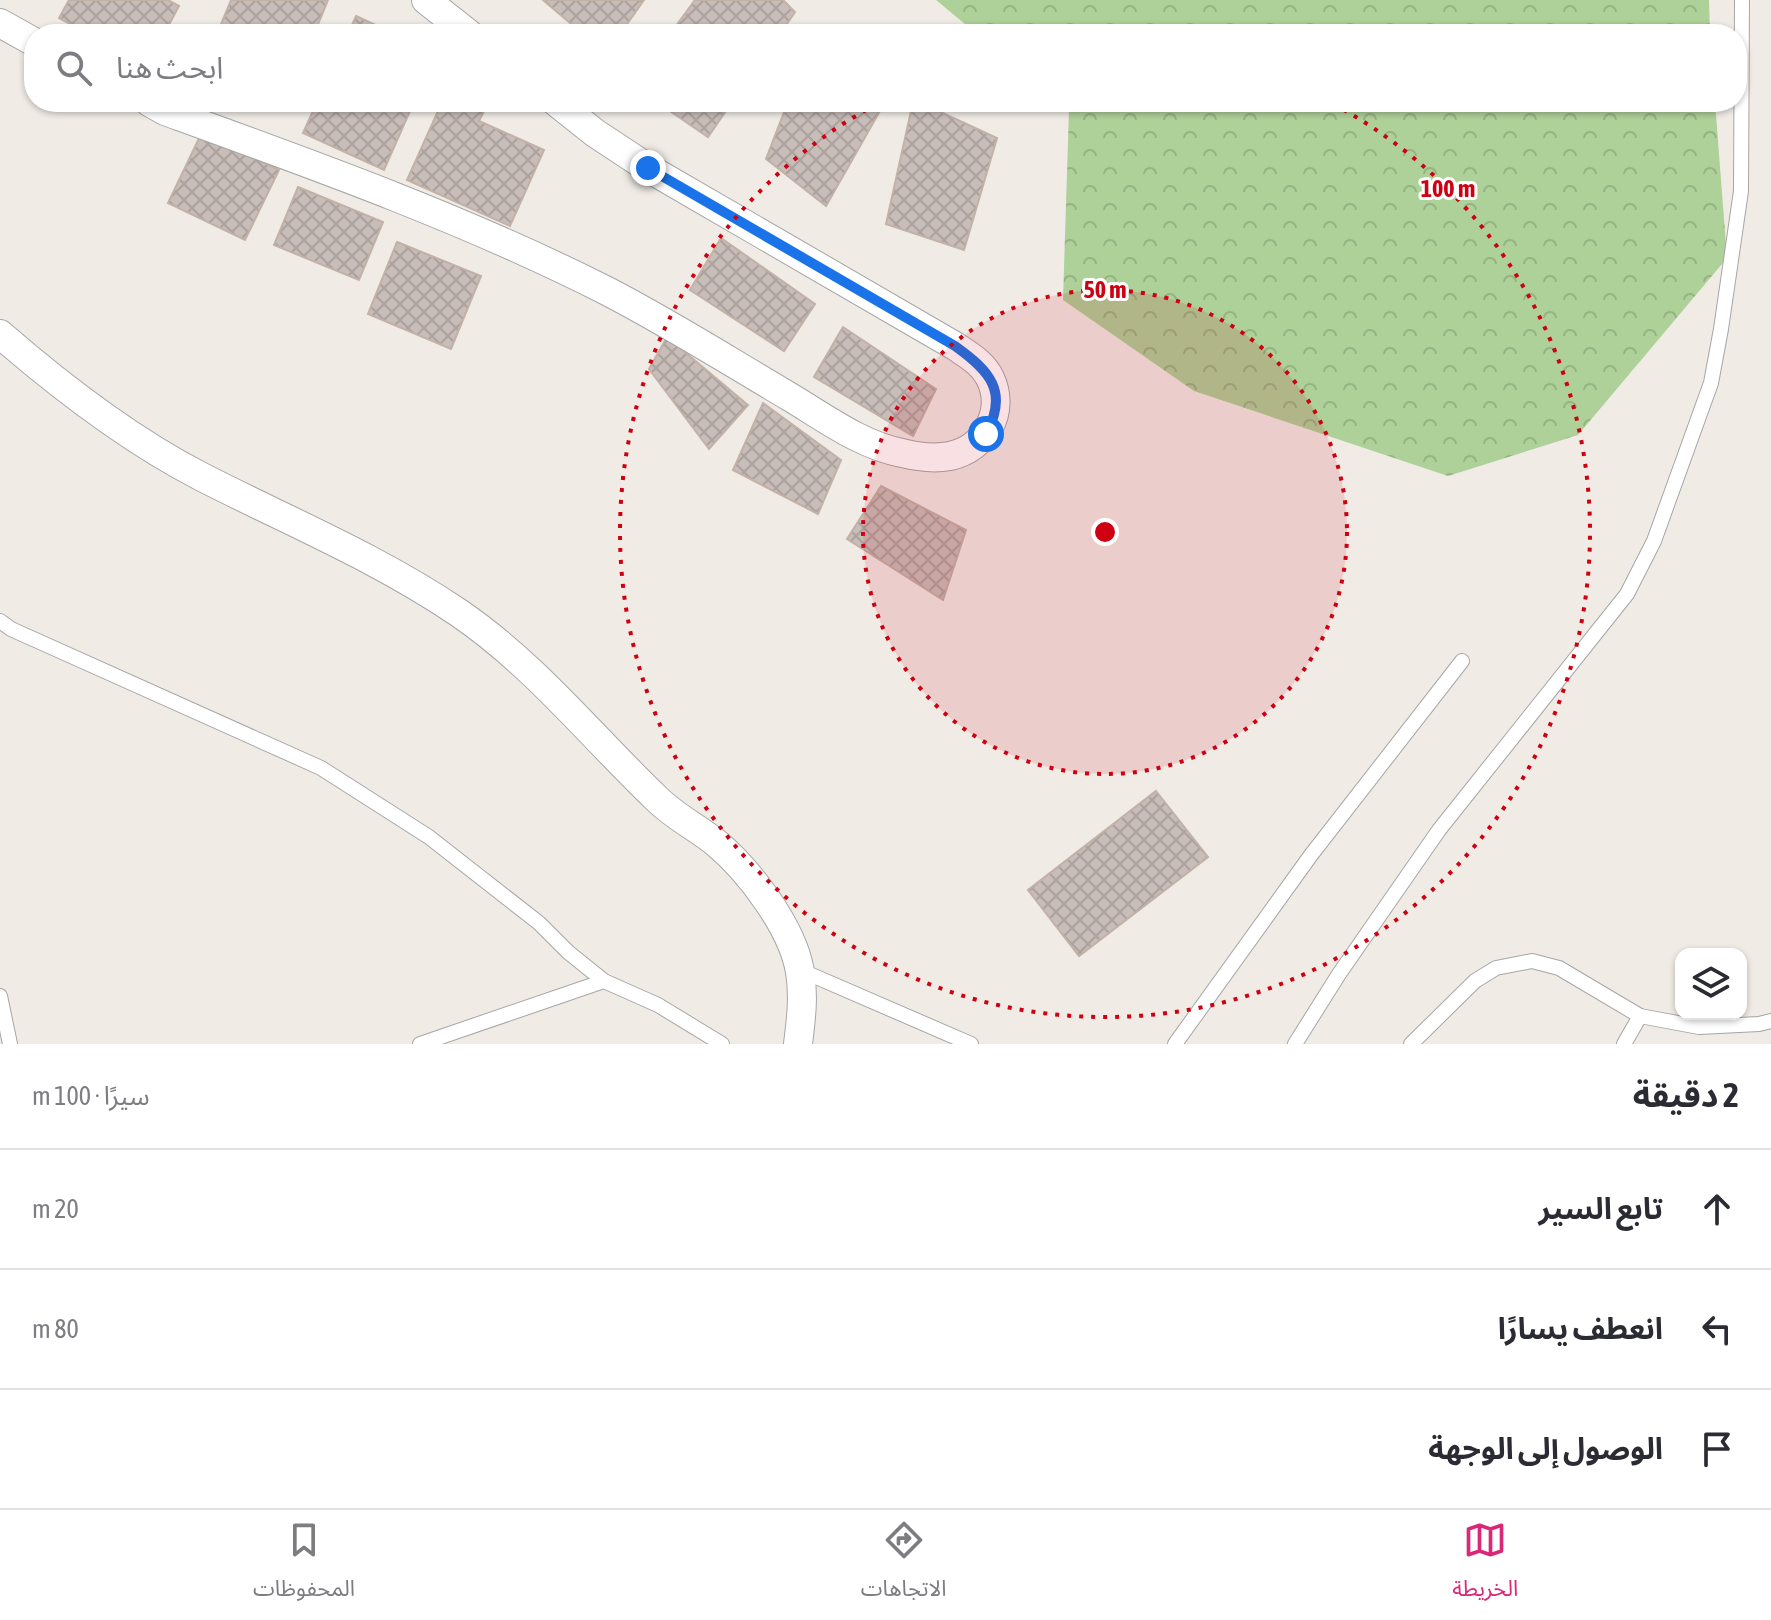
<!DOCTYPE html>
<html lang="ar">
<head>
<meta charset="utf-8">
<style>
  :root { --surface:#fff; --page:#f2f2f3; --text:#2b2b33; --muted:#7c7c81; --line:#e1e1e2; --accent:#db2777 }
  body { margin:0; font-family:"Asap Condensed","Noto Sans Arabic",sans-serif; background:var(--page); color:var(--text); direction:rtl }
  .controls { position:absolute; right:24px; bottom:24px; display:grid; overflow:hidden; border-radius:16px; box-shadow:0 2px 6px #0004 }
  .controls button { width:72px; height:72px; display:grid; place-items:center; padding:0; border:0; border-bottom:2px solid var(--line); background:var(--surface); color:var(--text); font:40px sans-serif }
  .stop { position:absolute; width:24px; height:24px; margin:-18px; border:6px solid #1a73e8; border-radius:50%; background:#fff }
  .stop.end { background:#1a73e8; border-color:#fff; box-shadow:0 2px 8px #0008 }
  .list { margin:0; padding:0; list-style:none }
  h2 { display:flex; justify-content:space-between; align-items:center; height:104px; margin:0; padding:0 32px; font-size:34px }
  h2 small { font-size:26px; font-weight:400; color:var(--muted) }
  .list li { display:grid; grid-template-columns:52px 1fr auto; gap:24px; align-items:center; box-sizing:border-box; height:120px; padding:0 32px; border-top:2px solid var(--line) }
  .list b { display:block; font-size:30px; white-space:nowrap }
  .list em { font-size:26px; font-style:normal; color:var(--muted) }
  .icon { flex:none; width:44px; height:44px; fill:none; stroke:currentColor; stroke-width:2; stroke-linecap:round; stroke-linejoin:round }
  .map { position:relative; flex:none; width:1771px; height:1044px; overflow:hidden; direction:ltr }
  .search { position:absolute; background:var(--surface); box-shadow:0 2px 6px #0004; left:24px; right:24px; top:24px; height:88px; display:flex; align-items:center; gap:20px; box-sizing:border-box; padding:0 28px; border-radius:32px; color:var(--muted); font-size:30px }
  .sheet { height:464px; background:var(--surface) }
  nav { display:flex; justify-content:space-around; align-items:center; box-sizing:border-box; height:112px; border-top:2px solid var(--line); background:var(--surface); font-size:22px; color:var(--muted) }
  nav a { display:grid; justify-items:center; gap:4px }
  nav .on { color:var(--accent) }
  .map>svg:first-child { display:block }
  .forest { fill:url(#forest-crowns) }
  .building { fill:url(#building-cross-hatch); stroke:#c2b1a7; stroke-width:2 }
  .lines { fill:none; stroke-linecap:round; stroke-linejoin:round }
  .service-casing { stroke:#a6a6a6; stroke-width:16 }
  .minor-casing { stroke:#a6a6a6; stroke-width:30 }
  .service { stroke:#fff; stroke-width:14 }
  .minor { stroke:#fff; stroke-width:28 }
  .route { stroke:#1a73e8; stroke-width:10 }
  .ring { fill:none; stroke:#ce0011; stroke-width:4; stroke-dasharray:4 8 }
  .centre { fill:#ce0011; stroke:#fff; stroke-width:4 }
  .ring-label { font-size:24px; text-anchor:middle; font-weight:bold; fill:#ce0011; stroke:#fff; stroke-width:6; stroke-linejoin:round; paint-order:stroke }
</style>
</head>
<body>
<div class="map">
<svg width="1771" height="1044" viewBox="0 0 1771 1044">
  <defs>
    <pattern id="forest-crowns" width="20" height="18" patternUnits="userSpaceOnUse" patternTransform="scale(2)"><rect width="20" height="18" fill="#aed099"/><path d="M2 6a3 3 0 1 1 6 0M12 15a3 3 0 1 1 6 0" fill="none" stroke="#95b283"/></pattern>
    <pattern id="building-cross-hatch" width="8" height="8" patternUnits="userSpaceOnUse" patternTransform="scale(2)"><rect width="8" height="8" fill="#c8bdb8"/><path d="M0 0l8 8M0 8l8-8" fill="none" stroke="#aba29e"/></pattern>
  </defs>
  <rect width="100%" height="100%" fill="#f0ebe5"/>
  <g class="forest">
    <path d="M 936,0 L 1709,0 L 1710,34 L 977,34 Z"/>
    <path d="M 1059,102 L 1715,102 L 1727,258 L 1578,435 L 1448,476 L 1194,391 L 1063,300 L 1069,110 Z"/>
  </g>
  <g class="building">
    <path d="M 69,0 L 168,0 L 179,6 L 164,34 L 89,34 L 59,18 Z"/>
    <path d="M 231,0 L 328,0 L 314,34 L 217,34 Z"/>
    <path d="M 543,0 L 644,0 L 620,34 L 583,34 Z"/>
    <path d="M 695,0 L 783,0 L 795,12 L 780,34 L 670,34 Z"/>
    <path d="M 356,16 L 395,34 L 348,34 Z"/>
    <path d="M 317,102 L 414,102 L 384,170 L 303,133 Z"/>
    <path d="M 442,102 L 480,102 L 487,105 L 479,121 L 544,150 L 510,226 L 407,180 Z"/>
    <path d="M 657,102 L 732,102 L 708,137 Z"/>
    <path d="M 788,102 L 885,102 L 826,206 L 766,159 Z"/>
    <path d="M 913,102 L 919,102 L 997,138 L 964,250 L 886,224 Z"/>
    <path d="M 202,132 L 279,170 L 245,240 L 168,203 Z"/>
    <path d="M 298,187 L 383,222 L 359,280 L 274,245 Z"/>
    <path d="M 721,238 L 815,304 L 784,351 L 690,290 Z"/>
    <path d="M 397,242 L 481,276 L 451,349 L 368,314 Z"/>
    <path d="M 843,327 L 936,389 L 913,436 L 814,377 Z"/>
    <path d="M 667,337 L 748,405 L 709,449 L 649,369 Z"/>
    <path d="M 763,403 L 841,460 L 818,514 L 733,470 Z"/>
    <path d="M 881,486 L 966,530 L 943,600 L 847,539 Z"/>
    <path d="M 1156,791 L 1208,857 L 1079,956 L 1028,890 Z"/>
  </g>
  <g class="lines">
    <defs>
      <g id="service">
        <path d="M 0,621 L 11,629 L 321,768 L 429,837 L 539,923 L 568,952 L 604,981 L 658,1005 L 722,1044"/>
        <path d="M 800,970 L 971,1044"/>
        <path d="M 0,996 L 10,1044"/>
        <path d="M 420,1044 L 604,981"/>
        <path d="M 1175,1044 L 1311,855 L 1462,661"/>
        <path d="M 1295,1044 L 1339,974 L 1439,830 L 1627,594 L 1654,541 L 1711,383 L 1721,329 L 1741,191 L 1742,0"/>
        <path d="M 1411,1044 L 1475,981 L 1496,968 L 1532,961 L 1559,968 L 1640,1016 L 1699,1027 L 1759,1024 L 1771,1021"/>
        <path d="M 1624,1044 L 1640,1016"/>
      </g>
      <g id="minor">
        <path d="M 426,0 L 469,34"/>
        <path d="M 0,23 L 34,42"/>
        <path d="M 149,102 L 165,111 C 314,165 465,219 607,291 C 669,323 729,361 790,397 C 825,418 861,445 902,453 C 918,457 934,459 950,456 C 986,448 1006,411 990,378 C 983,363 968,355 955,346 L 648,168 L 595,133 L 556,102"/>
        <path d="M 0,334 C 61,387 130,440 202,477 C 290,522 376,557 459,613 C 535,665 591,736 657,799 C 674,816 696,827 715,842 C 749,870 793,928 800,972 C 804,996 801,1020 798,1044"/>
      </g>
    </defs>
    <use href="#service" class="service-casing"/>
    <use href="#minor" class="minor-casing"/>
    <use href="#service" class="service"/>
    <use href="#minor" class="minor"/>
  </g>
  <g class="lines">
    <path class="route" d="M 648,168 L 955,346 C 990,371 1009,392 986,434"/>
  </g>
  <circle cx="1105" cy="532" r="242" fill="#ce0011" fill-opacity=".12"/>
  <g class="ring">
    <circle cx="1105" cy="532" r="242"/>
    <path d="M1333 104A485 485 0 1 1 877 104"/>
  </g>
  <circle cx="1105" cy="532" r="12" class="centre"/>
  <g class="ring-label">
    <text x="1448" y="197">100 m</text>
    <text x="1105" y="298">50 m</text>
  </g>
</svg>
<div class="controls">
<button><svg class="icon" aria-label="layers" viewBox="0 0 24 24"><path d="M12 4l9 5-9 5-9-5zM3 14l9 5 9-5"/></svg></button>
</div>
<div class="stop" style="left:986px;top:434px"></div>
<div class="stop end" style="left:648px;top:168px"></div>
<div class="search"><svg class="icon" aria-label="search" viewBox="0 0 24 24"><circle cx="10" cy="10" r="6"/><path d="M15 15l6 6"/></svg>ابحث هنا</div>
</div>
<section class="sheet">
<h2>2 دقيقة<small>سيرًا · 100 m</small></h2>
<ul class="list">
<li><svg class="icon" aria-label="ahead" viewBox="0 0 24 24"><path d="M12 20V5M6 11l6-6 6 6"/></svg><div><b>تابع السير</b></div><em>20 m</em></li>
<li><svg class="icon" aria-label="left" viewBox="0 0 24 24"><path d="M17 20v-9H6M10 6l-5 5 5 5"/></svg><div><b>انعطف يسارًا</b></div><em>80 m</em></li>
<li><svg class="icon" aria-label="arrive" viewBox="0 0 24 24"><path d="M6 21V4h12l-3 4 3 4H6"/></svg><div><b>الوصول إلى الوجهة</b></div></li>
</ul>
</section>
<nav>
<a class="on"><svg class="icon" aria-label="map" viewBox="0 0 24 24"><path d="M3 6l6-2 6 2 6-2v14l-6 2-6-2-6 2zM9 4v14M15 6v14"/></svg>الخريطة</a>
<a><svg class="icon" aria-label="directions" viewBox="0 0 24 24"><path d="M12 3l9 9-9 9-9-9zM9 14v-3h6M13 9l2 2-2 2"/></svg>الاتجاهات</a>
<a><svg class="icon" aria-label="saved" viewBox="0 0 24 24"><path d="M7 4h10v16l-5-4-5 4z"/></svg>المحفوظات</a>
</nav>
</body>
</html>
